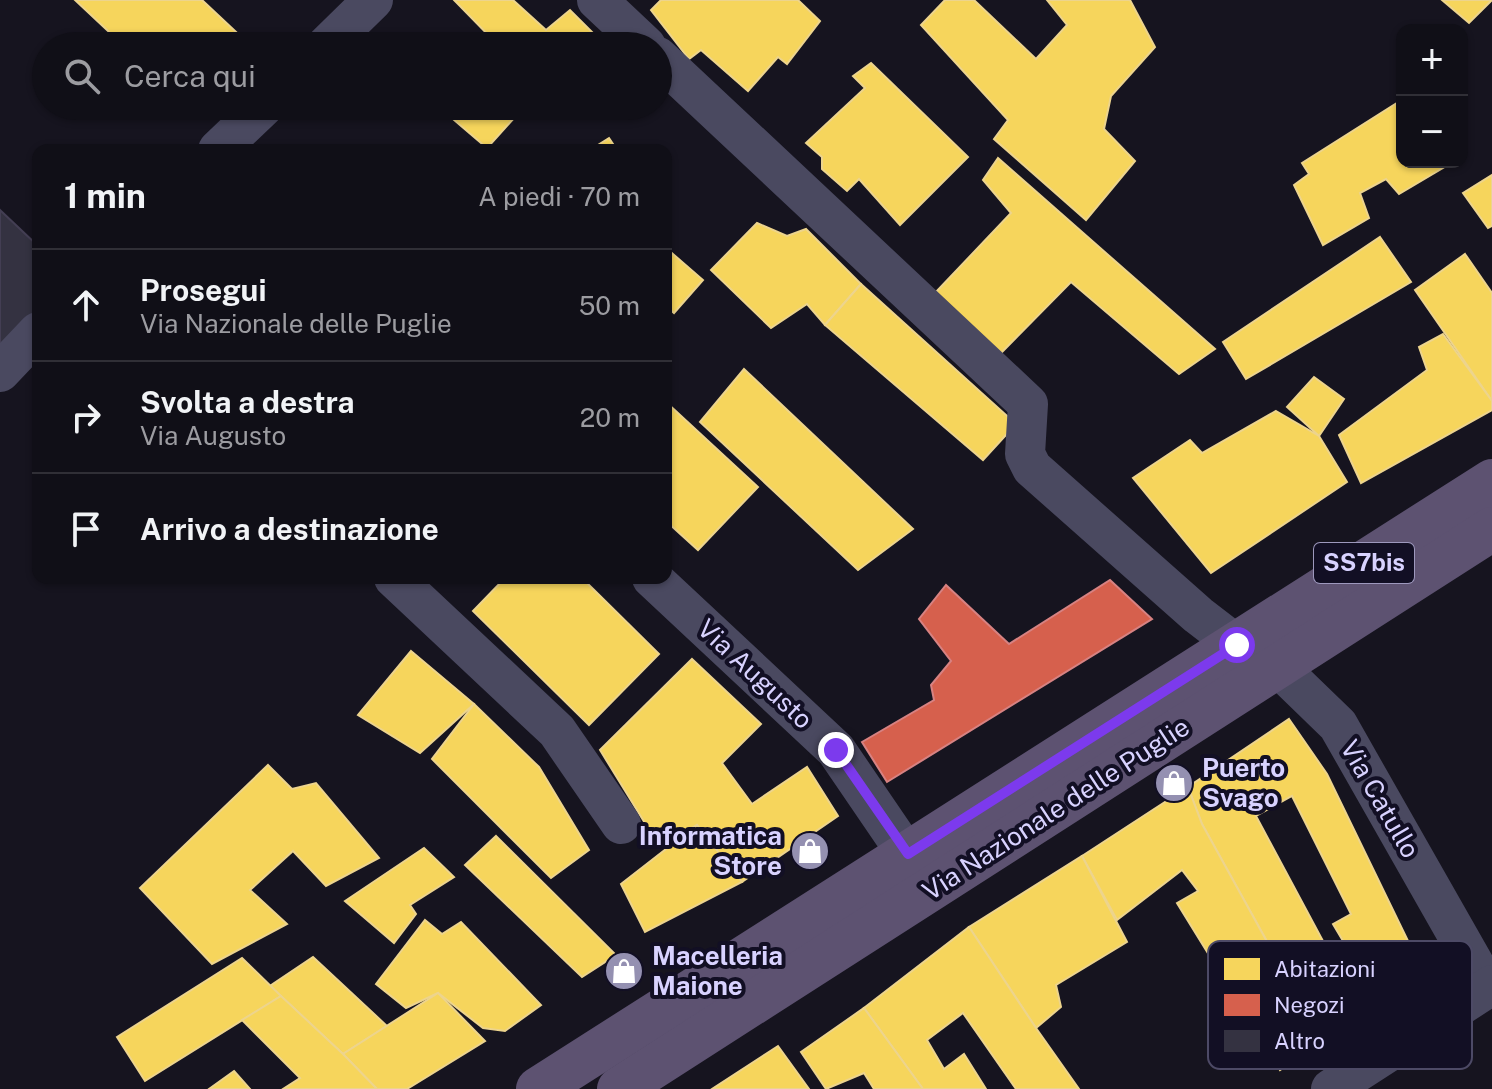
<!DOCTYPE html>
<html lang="it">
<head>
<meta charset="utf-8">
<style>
  :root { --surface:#100f17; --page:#191820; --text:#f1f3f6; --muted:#9c9ca1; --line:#302f36 }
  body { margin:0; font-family:"Public Sans",sans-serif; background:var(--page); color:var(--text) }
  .controls { position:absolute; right:24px; top:24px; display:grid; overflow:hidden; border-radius:16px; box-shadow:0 2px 6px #0004 }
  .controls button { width:72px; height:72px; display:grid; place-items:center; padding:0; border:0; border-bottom:2px solid var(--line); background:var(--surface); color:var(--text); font:40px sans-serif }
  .stop { position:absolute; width:24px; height:24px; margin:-18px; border:6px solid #7c3aed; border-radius:50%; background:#fff }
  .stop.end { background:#7c3aed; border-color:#fff; box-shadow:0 2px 8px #0008 }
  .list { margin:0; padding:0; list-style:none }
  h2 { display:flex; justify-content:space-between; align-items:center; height:104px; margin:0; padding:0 32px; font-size:34px }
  h2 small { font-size:26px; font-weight:400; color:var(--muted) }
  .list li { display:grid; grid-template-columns:52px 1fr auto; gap:24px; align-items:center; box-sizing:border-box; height:112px; padding:0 32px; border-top:2px solid var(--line) }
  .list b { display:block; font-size:30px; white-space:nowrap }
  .list p { margin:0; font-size:26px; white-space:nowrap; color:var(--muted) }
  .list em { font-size:26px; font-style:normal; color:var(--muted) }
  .icon { flex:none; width:44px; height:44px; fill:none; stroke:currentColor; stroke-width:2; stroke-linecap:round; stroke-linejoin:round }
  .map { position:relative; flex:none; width:1492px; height:1089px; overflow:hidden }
  .search { position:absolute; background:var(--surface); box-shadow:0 2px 6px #0004; left:32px; top:32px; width:640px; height:88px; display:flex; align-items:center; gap:20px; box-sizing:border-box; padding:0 28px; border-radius:44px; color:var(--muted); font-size:30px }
  .panel { position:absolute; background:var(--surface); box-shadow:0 2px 6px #0004; left:32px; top:144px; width:640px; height:440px; border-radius:16px }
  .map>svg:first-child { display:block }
  .homes { fill:#f6d55c; stroke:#edd48d; stroke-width:2 }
  .shops { fill:#d6604d; stroke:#d78282; stroke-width:2 }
  .building { fill:#343241; stroke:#433e53; stroke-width:2 }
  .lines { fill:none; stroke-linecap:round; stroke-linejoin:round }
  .street { stroke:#4a4960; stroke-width:40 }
  .primary { stroke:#5d5271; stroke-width:44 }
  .route { stroke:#7c3aed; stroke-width:10 }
  .labels { text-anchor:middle; stroke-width:8; stroke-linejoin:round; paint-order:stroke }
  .shield { fill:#120f24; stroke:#9d98bd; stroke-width:2 }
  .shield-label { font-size:24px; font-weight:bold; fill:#d8d2ff }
  .street-label { font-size:26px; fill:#d8d2ff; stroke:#120f24 }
  .poi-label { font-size:26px; font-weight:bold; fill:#d8d2ff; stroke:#120f24; text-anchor:start }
  .key { fill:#120f24; stroke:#4d4a66; stroke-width:2 }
  .key-label { font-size:22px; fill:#d8d2ff }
</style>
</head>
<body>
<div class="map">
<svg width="1492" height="1089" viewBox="0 0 1492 1089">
  <rect width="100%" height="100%" fill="#16141f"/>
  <g class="homes">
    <path d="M 75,0 L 202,0 L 251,46 L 124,46 Z"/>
    <path d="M 454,0 L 513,0 L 546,30 L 570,10 L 592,32 L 579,46 L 499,46 Z"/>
    <path d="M 661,0 L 798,0 L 820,21 L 787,64 L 778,57 L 748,91 L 701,50 L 689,59 L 651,10 Z"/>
    <path d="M 945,0 L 974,0 L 1036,59 L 1067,25 L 1047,0 L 1130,0 L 1155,47 L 1111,96 L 1104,129 L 1135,161 L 1086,220 L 994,139 L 1008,120 L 921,25 Z"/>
    <path d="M 1442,0 L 1492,0 L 1469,23 Z"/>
    <path d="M 871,63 L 968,157 L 900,225 L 859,179 L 847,191 L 822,169 L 822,157 L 806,143 L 865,88 L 853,76 Z"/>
    <path d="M 1400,101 L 1402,162 L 1453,162 L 1399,194 L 1386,179 L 1360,193 L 1369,218 L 1323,245 L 1294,185 L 1309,174 L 1302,163 Z"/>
    <path d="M 466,106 L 525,106 L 487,148 L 454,120 Z"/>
    <path d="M 609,138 L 617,150 L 590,150 Z"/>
    <path d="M 998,158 L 1215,349 L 1179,374 L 1071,282 L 1001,353 L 935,293 L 1011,213 L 983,180 Z"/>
    <path d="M 1492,175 L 1492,226 L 1488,228 L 1463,193 Z"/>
    <path d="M 757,223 L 787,236 L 806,229 L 861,284 L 825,325 L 807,304 L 771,328 L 711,270 Z"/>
    <path d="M 1380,237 L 1411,282 L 1246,379 L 1223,342 Z"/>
    <path d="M 666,248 L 703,280 L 674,313 L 666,306 Z"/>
    <path d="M 1465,254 L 1492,293 L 1492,401 L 1415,290 Z"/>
    <path d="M 861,284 L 1016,424 L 983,460 L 825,325 Z"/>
    <path d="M 1443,334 L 1492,401 L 1492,410 L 1361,483 L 1339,435 L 1427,370 L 1419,347 Z"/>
    <path d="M 744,369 L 913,529 L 858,570 L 700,422 Z"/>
    <path d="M 1314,377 L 1344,399 L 1319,436 L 1287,407 Z"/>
    <path d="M 666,402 L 758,487 L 698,550 L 666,521 Z"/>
    <path d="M 1276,411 L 1319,436 L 1347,482 L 1211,573 L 1133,478 L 1190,440 L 1202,453 Z"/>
    <path d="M 505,578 L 582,578 L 659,654 L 589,725 L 473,611 Z"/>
    <path d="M 411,651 L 474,704 L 420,753 L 358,715 Z"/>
    <path d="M 692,659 L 761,724 L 722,763 L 752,804 L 807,767 L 838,816 L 742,882 L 697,825 L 659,846 L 600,750 Z"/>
    <path d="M 474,704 L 539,767 L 589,850 L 551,878 L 432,759 Z"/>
    <path d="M 1289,719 L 1327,774 L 1424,974 L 1380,1003 L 1333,924 L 1351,914 L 1292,796 L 1256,816 L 1362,1014 L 1322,1041 L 1202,824 L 1188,787 Z"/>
    <path d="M 268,765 L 292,789 L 316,783 L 379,858 L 326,886 L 293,851 L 250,890 L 287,924 L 212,964 L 140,888 Z"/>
    <path d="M 1188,787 L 1202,824 L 1322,1041 L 1280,1070 L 1177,903 L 1198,891 L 1182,870 L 1117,920 L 1082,856 Z"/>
    <path d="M 697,825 L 742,882 L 645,932 L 621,884 Z"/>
    <path d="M 496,836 L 616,955 L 582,977 L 465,865 Z"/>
    <path d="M 424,848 L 454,877 L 410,905 L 416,914 L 394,943 L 345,901 Z"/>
    <path d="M 1082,856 L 1127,942 L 1056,985 L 1061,1007 L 1036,1028 L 969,927 Z"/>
    <path d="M 425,920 L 442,934 L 461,922 L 541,1005 L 505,1031 L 483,1028 L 438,993 L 406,1008 L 376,984 Z"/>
    <path d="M 969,927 L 1036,1028 L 1079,1089 L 1016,1089 L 963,1013 L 927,1040 L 944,1069 L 964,1054 L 986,1089 L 923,1089 L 864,1008 Z"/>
    <path d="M 313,957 L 387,1026 L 343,1054 L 270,986 Z"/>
    <path d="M 242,958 L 281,996 L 145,1081 L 117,1037 Z"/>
    <path d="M 438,993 L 485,1041 L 407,1089 L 377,1089 L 343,1054 Z"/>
    <path d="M 281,996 L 343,1054 L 377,1089 L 283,1089 L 300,1078 L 242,1020 Z"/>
    <path d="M 864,1008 L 923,1089 L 874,1089 L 864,1073 L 826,1089 L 801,1052 Z"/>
    <path d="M 778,1046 L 809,1089 L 712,1089 Z"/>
    <path d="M 234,1071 L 250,1089 L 209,1089 Z"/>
  </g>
  <path class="shops" d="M 1110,580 L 1152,619 L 887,782 L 862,742 L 934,700 L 931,685 L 951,661 L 919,619 L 946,585 L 1009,644 Z"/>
  <path class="building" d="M 0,210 L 38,246 L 38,319 L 0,360 Z"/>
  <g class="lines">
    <g class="street">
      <path d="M 597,0 L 646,46"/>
      <path d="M 326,46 L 373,0"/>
      <path d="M 658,57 L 1028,404 L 1025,454 L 1032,468 L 1198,615 L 1237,645 L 1278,667 L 1338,725 L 1487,987"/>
      <path d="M 218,150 L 264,106"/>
      <path d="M 0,372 L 38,332"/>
      <path d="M 394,578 L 557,731 L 621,824"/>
      <path d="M 652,578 L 836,750 L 924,879"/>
      <path d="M 1331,1089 L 1492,985"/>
    </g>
    <g class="primary">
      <path d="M 538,1089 L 1492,481"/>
      <path d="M 619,1089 L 1492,529"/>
    </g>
  </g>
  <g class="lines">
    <path class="route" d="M 836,750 L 908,854 L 1237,645"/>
  </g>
  <defs>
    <symbol id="shop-disc" viewBox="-11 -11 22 22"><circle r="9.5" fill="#9490b1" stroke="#120f24"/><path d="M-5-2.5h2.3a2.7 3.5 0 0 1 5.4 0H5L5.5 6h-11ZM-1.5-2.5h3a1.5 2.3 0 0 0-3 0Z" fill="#fff"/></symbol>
  </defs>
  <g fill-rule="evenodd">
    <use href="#shop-disc" x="1152" y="761" width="44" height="44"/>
    <use href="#shop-disc" x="788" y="829" width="44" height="44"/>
    <use href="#shop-disc" x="602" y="949" width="44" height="44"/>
  </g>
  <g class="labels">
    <rect class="shield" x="1314" y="543" width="100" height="40" rx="6"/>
    <g class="shield-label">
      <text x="1364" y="571">SS7bis</text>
    </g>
    <g class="street-label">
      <text transform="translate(755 674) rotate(43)" y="9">Via Augusto</text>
      <text transform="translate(1380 799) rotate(60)" y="9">Via Catullo</text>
      <text transform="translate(1056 809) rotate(-33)" y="9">Via Nazionale delle Puglie</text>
    </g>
    <g class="poi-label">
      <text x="1202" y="777">Puerto<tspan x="1202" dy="30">Svago</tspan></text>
      <text x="782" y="845" text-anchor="end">Informatica<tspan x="782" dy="30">Store</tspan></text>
      <text x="652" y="965">Macelleria<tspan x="652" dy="30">Maione</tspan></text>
    </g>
  </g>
  <rect x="1208" y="941" width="264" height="128" rx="12" class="key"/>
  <rect x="1224" y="958" width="36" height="22" fill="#f6d55c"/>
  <rect x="1224" y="994" width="36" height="22" fill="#d6604d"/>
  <rect x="1224" y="1030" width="36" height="22" fill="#343241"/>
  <g class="key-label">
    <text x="1274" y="977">Abitazioni</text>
    <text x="1274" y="1013">Negozi</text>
    <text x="1274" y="1049">Altro</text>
  </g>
</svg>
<div class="controls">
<button>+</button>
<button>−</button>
</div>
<div class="stop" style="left:1237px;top:645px"></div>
<div class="stop end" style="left:836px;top:750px"></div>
<div class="search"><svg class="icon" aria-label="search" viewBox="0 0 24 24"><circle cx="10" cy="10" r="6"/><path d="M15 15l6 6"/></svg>Cerca qui</div>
<section class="panel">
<h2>1 min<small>A piedi · 70 m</small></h2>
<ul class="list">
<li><svg class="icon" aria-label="ahead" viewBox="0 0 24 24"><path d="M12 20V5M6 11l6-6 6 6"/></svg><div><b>Prosegui</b><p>Via Nazionale delle Puglie</p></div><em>50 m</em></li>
<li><svg class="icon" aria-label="right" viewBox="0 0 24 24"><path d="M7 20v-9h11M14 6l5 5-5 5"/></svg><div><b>Svolta a destra</b><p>Via Augusto</p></div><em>20 m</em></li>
<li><svg class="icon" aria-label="arrive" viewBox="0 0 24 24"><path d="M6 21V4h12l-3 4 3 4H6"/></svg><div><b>Arrivo a destinazione</b></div></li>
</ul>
</section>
</div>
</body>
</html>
